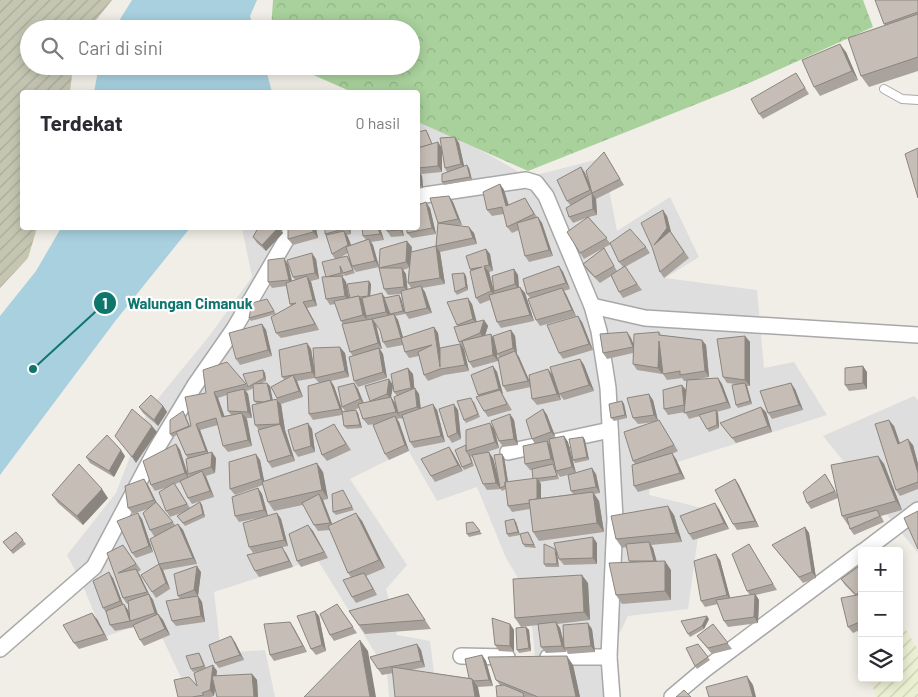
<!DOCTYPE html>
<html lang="id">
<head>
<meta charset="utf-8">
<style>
  :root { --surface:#fff; --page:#f2f2f3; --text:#2b2b33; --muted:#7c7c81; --line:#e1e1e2 }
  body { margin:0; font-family:Barlow,sans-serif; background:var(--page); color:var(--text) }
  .controls { position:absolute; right:15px; bottom:15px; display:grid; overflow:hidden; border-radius:5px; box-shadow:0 2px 12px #0003 }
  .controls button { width:45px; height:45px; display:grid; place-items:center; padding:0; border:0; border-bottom:1px solid var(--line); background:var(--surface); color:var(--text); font:25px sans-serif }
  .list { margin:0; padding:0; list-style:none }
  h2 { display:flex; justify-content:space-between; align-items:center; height:65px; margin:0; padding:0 20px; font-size:21px }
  h2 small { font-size:16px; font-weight:400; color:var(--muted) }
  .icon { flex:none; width:28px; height:28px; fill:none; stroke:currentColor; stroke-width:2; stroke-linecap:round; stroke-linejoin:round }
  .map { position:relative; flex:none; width:918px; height:697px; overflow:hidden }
  .search { position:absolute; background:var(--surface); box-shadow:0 2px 12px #0003; left:20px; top:20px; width:400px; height:55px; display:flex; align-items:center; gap:12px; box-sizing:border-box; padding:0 18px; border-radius:28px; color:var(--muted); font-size:19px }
  .panel { position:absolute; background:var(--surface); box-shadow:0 2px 12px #0003; left:20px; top:90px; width:400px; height:140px; border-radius:5px }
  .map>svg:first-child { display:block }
  .residential { fill:#dfdede }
  .construction { fill:url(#construction-furrows) }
  .farmland { fill:url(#farmland-furrows) }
  .forest { fill:url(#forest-crowns) }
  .water { fill:#a8d0df }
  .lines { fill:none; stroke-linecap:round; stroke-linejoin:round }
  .lane-casing { stroke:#a8a8a8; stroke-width:10 }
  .street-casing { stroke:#a8a8a8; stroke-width:18 }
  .lane { stroke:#fff; stroke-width:8 }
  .street { stroke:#fff; stroke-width:15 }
  .wall { fill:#aaa39d; fill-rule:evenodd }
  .shaded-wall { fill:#8b857f }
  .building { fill:#c6beb6; stroke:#8b857f }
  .leader { fill:none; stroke:#0f766e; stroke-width:2 }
  .callout-dot { fill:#0f766e; stroke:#fff; stroke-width:2 }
  .mark-label { font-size:15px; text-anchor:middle; font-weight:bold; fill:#fff }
  .callout-label { font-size:15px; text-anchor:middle; font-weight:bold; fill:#0f766e; stroke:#fff; stroke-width:4.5; stroke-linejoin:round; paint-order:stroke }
</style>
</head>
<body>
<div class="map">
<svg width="918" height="697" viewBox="0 0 918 697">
  <defs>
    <pattern id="construction-furrows" width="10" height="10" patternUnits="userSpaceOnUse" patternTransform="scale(1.25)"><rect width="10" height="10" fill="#c5c6b2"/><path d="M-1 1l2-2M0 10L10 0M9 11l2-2" fill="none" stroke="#a9aa99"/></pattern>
    <pattern id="farmland-furrows" width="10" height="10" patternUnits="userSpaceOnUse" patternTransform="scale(1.25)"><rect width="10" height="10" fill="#ecf0d3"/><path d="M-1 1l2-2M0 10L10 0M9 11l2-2" fill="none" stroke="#caceb5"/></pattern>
    <pattern id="forest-crowns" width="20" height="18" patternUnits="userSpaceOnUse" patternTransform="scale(1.25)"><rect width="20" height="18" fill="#a9d19c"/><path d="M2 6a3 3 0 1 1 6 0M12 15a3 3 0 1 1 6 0" fill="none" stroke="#91b386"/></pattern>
  </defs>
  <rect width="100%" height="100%" fill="#f1eee7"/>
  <g class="residential">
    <path d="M 418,102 L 477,148 L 528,177 L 603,158 L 617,231 L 670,197 L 699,257 L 665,278 L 757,290 L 764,368 L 794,362 L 827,415 L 652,470 L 649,495 L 702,508 L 688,609 L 628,616 L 601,671 L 605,697 L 537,697 L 534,644 L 528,595 L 506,558 L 477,487 L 437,501 L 408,450 L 350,479 L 407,565 L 386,589 L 397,635 L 430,641 L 437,697 L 389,697 L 387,672 L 317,559 L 214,592 L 221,653 L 265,650 L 275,697 L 190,697 L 154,620 L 104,637 L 81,581 L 67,555 L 116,493 L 147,412 L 210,335 L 252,277 L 242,228 L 418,228 Z"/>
    <path d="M 914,396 L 918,400 L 918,553 L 823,436 Z"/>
  </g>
  <path class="construction" d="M 0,0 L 112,0 L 89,29 L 29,29 L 29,66 L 73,66 L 70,92 L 22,92 L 22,228 L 37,228 L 28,258 L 0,288 Z"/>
  <path class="farmland" d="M 903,625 L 918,650 L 918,697 L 876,697 L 870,678 L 899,678 L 899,626 Z"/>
  <path class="forest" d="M 273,0 L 863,0 L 873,27 L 747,84 L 528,171 L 418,122 L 418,92 L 352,92 L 293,66 L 411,66 L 411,29 L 271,29 Z"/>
  <g class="water">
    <path d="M 132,0 L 257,0 L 250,16 L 254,29 L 114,29 Z"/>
    <path d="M 99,66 L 265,66 L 272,92 L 94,92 Z"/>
    <path d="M 61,228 L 190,228 L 116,320 L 0,475 L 0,316 L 36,271 Z"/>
  </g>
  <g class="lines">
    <defs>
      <path id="lane" d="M 884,89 L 902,99 L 918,100"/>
      <g id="street">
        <path d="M 418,196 L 526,180 L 536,183 L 546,196 L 592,306 L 599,331 L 608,388 L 615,519 L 609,657 L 612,697"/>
        <path d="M 592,306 L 645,318 L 918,335"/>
        <path d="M 508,452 L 610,430"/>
        <path d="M 864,551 L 918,510"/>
        <path d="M 0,649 L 94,567 L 157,448 L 195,385 L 234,329 L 293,228"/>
        <path d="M 461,656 L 507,657"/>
        <path d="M 548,657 L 609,657"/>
        <path d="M 672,697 L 704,670 L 862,552"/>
      </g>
    </defs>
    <use href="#lane" class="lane-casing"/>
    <use href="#street" class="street-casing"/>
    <use href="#lane" class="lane"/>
    <use href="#street" class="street"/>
  </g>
  <g class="wall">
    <path d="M 918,0 L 918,71 L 869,87 L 861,76 L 885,26 L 884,24 Z"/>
    <path d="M 846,52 L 858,80 L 820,96 L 814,87 Z"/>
    <path d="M 796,73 L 809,94 L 763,119 L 759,114 Z"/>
    <path d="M 418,132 L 428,133 L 432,144 L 442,148 L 455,137 L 459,143 L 464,166 L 469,168 L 472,180 L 444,185 L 442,182 L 447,172 L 445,168 L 442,150 L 442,172 L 421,174 L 422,176 L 423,188 L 418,189 Z"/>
    <path d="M 604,152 L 624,185 L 596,199 L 597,215 L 589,217 L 610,243 L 646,247 L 650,253 L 625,267 L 642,290 L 623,298 L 619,292 L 611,276 L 600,283 L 587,270 L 583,264 L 604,248 L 617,271 L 623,267 L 619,262 L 611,244 L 584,259 L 580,253 L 586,218 L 573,223 L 569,217 L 571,206 L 567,201 L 581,167 L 585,173 L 590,185 Z"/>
    <path d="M 500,184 L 504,190 L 509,205 L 525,198 L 537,217 L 542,223 L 553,256 L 529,262 L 525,256 L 519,230 L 512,233 L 507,227 L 504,214 L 492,216 L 487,210 Z"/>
    <path d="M 449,196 L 453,202 L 462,225 L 458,226 L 474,233 L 477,244 L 440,252 L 445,284 L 422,288 L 425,292 L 432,313 L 409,319 L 405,313 L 401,294 L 388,295 L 384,289 L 379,267 L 356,272 L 352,267 L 355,273 L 345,276 L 343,273 L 344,276 L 341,276 L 342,276 L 346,282 L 349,298 L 369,281 L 371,284 L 370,296 L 386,298 L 401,298 L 405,314 L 395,316 L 398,320 L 403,338 L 434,327 L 438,333 L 440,349 L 460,344 L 459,342 L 458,326 L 457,325 L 472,304 L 477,322 L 484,320 L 488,326 L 485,336 L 494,339 L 511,330 L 515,336 L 517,354 L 519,357 L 530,382 L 553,375 L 580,359 L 584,365 L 594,391 L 564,400 L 559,394 L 557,387 L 561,400 L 537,405 L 532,399 L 531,387 L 507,392 L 503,386 L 500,358 L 497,354 L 496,350 L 498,361 L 473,368 L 469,362 L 464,347 L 463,348 L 464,349 L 469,371 L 444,375 L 428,381 L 424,375 L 419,356 L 409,358 L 405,352 L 403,345 L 387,348 L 383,342 L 380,330 L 374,322 L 376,325 L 382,349 L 380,349 L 383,354 L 387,378 L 358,387 L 354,381 L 353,356 L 350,352 L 343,324 L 341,321 L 335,304 L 330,305 L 326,299 L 326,277 L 335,259 L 332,254 L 328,239 L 325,234 L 325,228 L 350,228 L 351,234 L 347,235 L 351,245 L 366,240 L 363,236 L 380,228 L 384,240 L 371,242 L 373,245 L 379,266 L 412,247 L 411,253 L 436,246 L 438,223 ZM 348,253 L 349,259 L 347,256 L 341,257 ZM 409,268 L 408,283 L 411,288 L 407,289 L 406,274 L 403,270 Z"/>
    <path d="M 430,208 L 436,234 L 412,238 L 407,233 Z"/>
    <path d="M 667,216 L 671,232 L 689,258 L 664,278 L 660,272 Z"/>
    <path d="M 258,228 L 279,228 L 283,233 L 266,251 L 257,243 L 253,237 Z"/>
    <path d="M 288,228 L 316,228 L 318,238 L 293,245 L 288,239 Z"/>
    <path d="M 386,228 L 402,228 L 404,236 L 391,237 L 387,231 Z"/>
    <path d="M 486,249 L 490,254 L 493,271 L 489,272 L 494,290 L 514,269 L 518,275 L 519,287 L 525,293 L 534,321 L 501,328 L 497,322 L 490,300 L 480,304 L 476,298 L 471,271 L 470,269 Z"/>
    <path d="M 316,259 L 319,279 L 311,281 L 317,306 L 307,308 L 319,330 L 281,338 L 276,333 L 291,306 L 290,304 L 286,286 L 272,288 L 268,282 L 288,264 L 292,281 L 295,280 L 293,277 Z"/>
    <path d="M 559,266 L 563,272 L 570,289 L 564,291 L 566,294 L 576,316 L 540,326 L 536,320 L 530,298 L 527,294 Z"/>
    <path d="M 464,273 L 466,276 L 468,290 L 457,295 L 455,292 Z"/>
    <path d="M 267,299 L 276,314 L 251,321 L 249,318 Z"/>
    <path d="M 582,322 L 593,350 L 563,359 L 559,353 Z"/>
    <path d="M 262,324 L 266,330 L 272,356 L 240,365 L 236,359 Z"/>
    <path d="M 627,332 L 631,338 L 633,344 L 659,332 L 661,335 L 702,340 L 706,345 L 709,377 L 693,380 L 718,378 L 722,384 L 731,408 L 717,412 L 718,413 L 719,428 L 709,432 L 700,416 L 689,419 L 685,412 L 668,415 L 664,409 L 686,390 L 687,381 L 684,381 L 682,378 L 667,380 L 663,374 L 662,371 L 662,374 L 637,370 L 633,364 L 633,353 L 607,359 L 603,353 Z"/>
    <path d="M 745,336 L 750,342 L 750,386 L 747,386 L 752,404 L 738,408 L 736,405 L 736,384 L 727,383 L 723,377 Z"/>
    <path d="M 307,343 L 311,349 L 315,375 L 345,353 L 349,377 L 331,381 L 334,386 L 343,412 L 345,411 L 342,407 L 354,383 L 358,389 L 364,403 L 370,402 L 393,384 L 413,374 L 414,388 L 419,394 L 421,408 L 437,410 L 445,442 L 414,448 L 410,442 L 403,419 L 402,419 L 400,417 L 401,418 L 397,419 L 399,422 L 409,451 L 389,460 L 385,454 L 376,424 L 368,425 L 363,419 L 359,408 L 354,410 L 358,413 L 362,428 L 347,429 L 344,426 L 342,415 L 313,420 L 309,414 L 319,383 L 315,378 L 297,381 L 303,397 L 281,404 L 277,398 L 284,379 L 282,377 ZM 393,387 L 394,392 L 397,396 L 395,403 L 391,397 Z"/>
    <path d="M 493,366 L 497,372 L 503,395 L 512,410 L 488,417 L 484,411 L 478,395 Z"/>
    <path d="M 263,370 L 265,373 L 266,381 L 262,383 L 270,386 L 272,400 L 281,404 L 285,430 L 295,461 L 272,468 L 268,462 L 259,430 L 255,425 L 257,404 L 254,401 L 253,388 L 250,390 L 248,387 Z"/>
    <path d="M 867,372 L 867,389 L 849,391 L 845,385 Z"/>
    <path d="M 246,384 L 250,390 L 246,391 L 248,394 L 252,418 L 246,418 L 252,446 L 228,452 L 223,446 L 218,425 L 200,430 L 208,453 L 216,458 L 215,473 L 206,476 L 214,497 L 192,504 L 188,498 L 181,482 L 175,484 L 190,508 L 200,502 L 202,505 L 205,517 L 185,526 L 177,516 L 184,512 L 170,517 L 166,511 L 168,487 L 155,491 L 151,485 L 176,444 L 180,450 L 189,477 L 190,477 L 188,474 L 188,459 L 186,455 L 177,435 L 172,437 L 170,434 L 185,414 L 190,426 L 191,426 L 206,393 ZM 227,395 L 228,411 L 231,415 L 224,416 L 218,398 Z"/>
    <path d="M 795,389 L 803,410 L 772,419 L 768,413 Z"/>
    <path d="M 653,400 L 658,421 L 663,426 L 678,451 L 672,454 L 676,459 L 685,479 L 638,492 L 634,486 L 635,464 L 633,461 L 655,422 L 638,424 L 633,418 Z"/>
    <path d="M 474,401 L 480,417 L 466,423 L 464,420 Z"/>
    <path d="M 622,401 L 624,404 L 627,418 L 614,421 L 611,418 Z"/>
    <path d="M 163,406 L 167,412 L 158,426 L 143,413 L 139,407 Z"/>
    <path d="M 543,409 L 547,415 L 555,438 L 564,436 L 568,442 L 576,473 L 596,474 L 600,493 L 594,494 L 599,501 L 604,532 L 539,541 L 533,532 L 530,509 L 512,512 L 508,506 L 506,489 L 502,491 L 500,488 L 504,457 L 508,482 L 533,479 L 532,470 L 530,470 L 525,464 L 535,444 L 532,439 ZM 557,473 L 560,477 L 568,475 L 571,491 L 573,494 L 541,498 L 541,484 L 539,482 L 559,479 Z"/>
    <path d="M 458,410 L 461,439 L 452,443 L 448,437 Z"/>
    <path d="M 766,412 L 772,432 L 736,443 L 720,423 Z"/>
    <path d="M 510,414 L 514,420 L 518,445 L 503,447 L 499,441 L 495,431 L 499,448 L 481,454 L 493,458 L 501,489 L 487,490 L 483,484 L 472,456 L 471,457 L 474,466 L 464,470 L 462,467 L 466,445 L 494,428 Z"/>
    <path d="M 334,424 L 351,450 L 327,461 L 322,455 Z"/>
    <path d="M 894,426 L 900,443 L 913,445 L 918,464 L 918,489 L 900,496 L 896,490 Z"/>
    <path d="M 312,429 L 315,452 L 298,457 L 294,451 Z"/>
    <path d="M 583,437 L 585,440 L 589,460 L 575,463 L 573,460 Z"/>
    <path d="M 449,447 L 453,453 L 463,471 L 435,482 L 431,476 Z"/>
    <path d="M 125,456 L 114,477 L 90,463 L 86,457 Z"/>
    <path d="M 878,456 L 884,464 L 902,510 L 881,516 L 884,522 L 854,535 L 850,529 L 849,525 L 848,525 L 842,516 L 838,498 L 811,509 L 807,503 L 825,474 L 837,494 Z"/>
    <path d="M 260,460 L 264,481 L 323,472 L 328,499 L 323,500 L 332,524 L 362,521 L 385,568 L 366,576 L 377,595 L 356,603 L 352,597 L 351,577 L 348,573 L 330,530 L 318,531 L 314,525 L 303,505 L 274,511 L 268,502 L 263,485 L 235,495 L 230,489 Z"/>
    <path d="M 735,479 L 739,485 L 759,527 L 737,530 L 733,524 Z"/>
    <path d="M 148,485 L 157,503 L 176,526 L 178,524 L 183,530 L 197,564 L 163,570 L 159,564 L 154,536 L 150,530 L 148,509 L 133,514 L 128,508 Z"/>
    <path d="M 258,488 L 262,494 L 268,516 L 239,522 L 235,516 Z"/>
    <path d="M 343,490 L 354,510 L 336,515 L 333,512 Z"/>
    <path d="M 52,495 L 108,498 L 83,525 L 58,503 Z"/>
    <path d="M 719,509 L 729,529 L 693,540 L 689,534 Z"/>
    <path d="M 277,513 L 281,519 L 288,546 L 253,553 L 249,547 Z"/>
    <path d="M 674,515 L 682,542 L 651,545 L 653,548 L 657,562 L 671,570 L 671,600 L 622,604 L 616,595 L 630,562 L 627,547 L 622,548 L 616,539 Z"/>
    <path d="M 142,519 L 153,552 L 136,558 L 132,553 Z"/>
    <path d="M 473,522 L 482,534 L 469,537 L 467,534 Z"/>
    <path d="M 516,522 L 520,535 L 509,537 L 507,534 Z"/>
    <path d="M 308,525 L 328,558 L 301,567 L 297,561 Z"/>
    <path d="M 805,527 L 809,533 L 816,578 L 803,583 L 772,545 Z"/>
    <path d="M 16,532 L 26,544 L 13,554 L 3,542 Z"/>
    <path d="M 528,532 L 530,535 L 536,548 L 525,547 L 523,544 Z"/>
    <path d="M 597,543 L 597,564 L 564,565 L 559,559 Z"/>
    <path d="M 544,544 L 559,567 L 546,567 L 544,564 Z"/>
    <path d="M 749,544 L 777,590 L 756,595 L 759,600 L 758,623 L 728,627 L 724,621 L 718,604 L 705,607 L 701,601 L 720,560 L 730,598 L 750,595 L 747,591 Z"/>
    <path d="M 123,545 L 141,570 L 138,572 L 149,594 L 153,600 L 158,614 L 163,620 L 170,635 L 144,646 L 140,640 L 134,627 L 115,631 L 110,625 L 107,614 L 103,608 L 113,578 L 123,604 L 128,610 L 129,613 L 128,603 L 127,604 L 123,598 L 107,553 Z"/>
    <path d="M 286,553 L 293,567 L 259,577 L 255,571 Z"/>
    <path d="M 159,564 L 163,570 L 170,589 L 156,598 L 152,592 Z"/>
    <path d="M 862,564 L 862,629 L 853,633 L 848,627 L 855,595 L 845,585 L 841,579 Z"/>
    <path d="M 201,572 L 198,596 L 202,602 L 205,622 L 176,626 L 172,621 L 180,599 L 178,596 Z"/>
    <path d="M 588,583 L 590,620 L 557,624 L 560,628 L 564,642 L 592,629 L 595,652 L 568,654 L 566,650 L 566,652 L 546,653 L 541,647 L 538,625 L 521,627 L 515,618 Z"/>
    <path d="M 408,594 L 431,629 L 365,634 L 349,611 Z"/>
    <path d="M 337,604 L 357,633 L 334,641 L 330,635 Z"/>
    <path d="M 319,616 L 326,651 L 316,655 L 311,649 Z"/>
    <path d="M 97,619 L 108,640 L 79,649 L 74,643 Z"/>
    <path d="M 709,619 L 704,629 L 690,637 L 688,634 Z"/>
    <path d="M 290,622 L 307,652 L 274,661 L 270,655 Z"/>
    <path d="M 510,624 L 514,630 L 514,652 L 499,651 L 495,645 Z"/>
    <path d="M 713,624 L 732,649 L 712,654 L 697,636 Z"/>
    <path d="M 526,627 L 529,630 L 531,651 L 519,653 L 517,650 Z"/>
    <path d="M 235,642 L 244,660 L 219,668 L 215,663 Z"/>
    <path d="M 417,644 L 421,650 L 425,667 L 411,670 L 469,678 L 482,655 L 486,661 L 493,686 L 478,687 L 393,673 L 382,675 L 370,657 Z"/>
    <path d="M 698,644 L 710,660 L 697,669 L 695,666 Z"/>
    <path d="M 199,653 L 201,656 L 206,668 L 217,671 L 216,676 L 252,674 L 257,680 L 258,697 L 217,697 L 215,688 L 214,696 L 211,697 L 178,697 L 197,686 L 202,670 L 193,672 L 191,669 Z"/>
    <path d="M 573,665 L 580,697 L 497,697 L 500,685 L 496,680 Z"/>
  </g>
  <g class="shaded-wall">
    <path d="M 840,44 L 846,52 L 858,80 L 852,71 Z"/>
    <path d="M 455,137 L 459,143 L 465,170 L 461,164 Z"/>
    <path d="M 438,142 L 442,148 L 442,172 L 438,166 Z"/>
    <path d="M 467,165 L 469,168 L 472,180 L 470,177 Z"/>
    <path d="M 581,167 L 585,173 L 593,193 L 590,190 Z"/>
    <path d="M 420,173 L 422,176 L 423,188 L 421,185 Z"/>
    <path d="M 500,184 L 504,190 L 510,211 L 506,206 Z"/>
    <path d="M 592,193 L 596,199 L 597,215 L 593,209 Z"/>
    <path d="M 449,196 L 453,202 L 462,225 L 458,219 Z"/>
    <path d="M 426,202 L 430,208 L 436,234 L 432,228 Z"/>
    <path d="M 663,210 L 667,216 L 671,232 L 689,258 L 671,232 L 654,245 Z"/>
    <path d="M 538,217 L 542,223 L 553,256 L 549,250 Z"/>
    <path d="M 469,227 L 474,233 L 477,244 L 473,238 Z"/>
    <path d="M 278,228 L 279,228 L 283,233 L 266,251 L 262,245 Z"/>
    <path d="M 313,228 L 316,228 L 318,238 L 313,232 Z"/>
    <path d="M 346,228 L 350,228 L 351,234 L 347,228 Z"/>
    <path d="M 378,228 L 380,228 L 384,240 L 380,234 Z"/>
    <path d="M 399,228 L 402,228 L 404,236 L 400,230 Z"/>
    <path d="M 344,231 L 348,237 L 353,250 L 348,245 Z"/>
    <path d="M 369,239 L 373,245 L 379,267 L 375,261 Z"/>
    <path d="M 407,241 L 412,247 L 410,268 L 406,262 Z"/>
    <path d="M 436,246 L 440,252 L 445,284 L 440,278 Z"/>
    <path d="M 486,249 L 490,254 L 493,271 L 489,265 Z"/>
    <path d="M 312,253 L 316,259 L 319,279 L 315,273 Z"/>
    <path d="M 284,258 L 288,264 L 293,286 L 289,280 Z"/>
    <path d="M 484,266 L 489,272 L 495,297 L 491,291 Z"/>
    <path d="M 559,266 L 563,272 L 570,289 L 566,283 Z"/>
    <path d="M 402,268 L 406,274 L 408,293 L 404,287 Z"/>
    <path d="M 514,269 L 518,275 L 519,290 L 515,284 Z"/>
    <path d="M 464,273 L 466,276 L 468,290 L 466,287 Z"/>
    <path d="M 307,276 L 311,282 L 317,306 L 313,300 Z"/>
    <path d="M 342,276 L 346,282 L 350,302 L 345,296 Z"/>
    <path d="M 369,281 L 371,284 L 370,299 L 368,296 Z"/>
    <path d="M 421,286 L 425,292 L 432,313 L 427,308 Z"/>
    <path d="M 520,287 L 525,293 L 534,321 L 530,315 Z"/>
    <path d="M 562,288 L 566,294 L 576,316 L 572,310 Z"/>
    <path d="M 382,293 L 386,299 L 390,318 L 386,312 Z"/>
    <path d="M 399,295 L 401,298 L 405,314 L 403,311 Z"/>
    <path d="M 359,296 L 364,302 L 366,316 L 368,321 L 363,315 Z"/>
    <path d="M 468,298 L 472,304 L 477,325 L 473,319 Z"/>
    <path d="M 303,302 L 307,308 L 319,330 L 315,324 Z"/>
    <path d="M 394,314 L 398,320 L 405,344 L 401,338 Z"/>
    <path d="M 578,316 L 582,322 L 593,350 L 589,344 Z"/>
    <path d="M 372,319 L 376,325 L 382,349 L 378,343 Z"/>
    <path d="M 484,320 L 488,326 L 484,339 L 480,333 Z"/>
    <path d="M 262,324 L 266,330 L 272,356 L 268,350 Z"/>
    <path d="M 434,327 L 438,333 L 443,369 L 440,367 Z"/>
    <path d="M 511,330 L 515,336 L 517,354 L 513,348 Z"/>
    <path d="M 627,332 L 631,338 L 637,353 L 633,347 Z"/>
    <path d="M 491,334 L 495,340 L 498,361 L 493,355 Z"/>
    <path d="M 745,336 L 750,342 L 750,386 L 745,380 Z"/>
    <path d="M 702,340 L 706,345 L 709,377 L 705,371 Z"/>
    <path d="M 659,341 L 664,347 L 662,374 L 658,368 Z"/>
    <path d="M 307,343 L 311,349 L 316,378 L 312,372 Z"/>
    <path d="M 460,344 L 464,349 L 469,371 L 465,365 Z"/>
    <path d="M 340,347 L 345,353 L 349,377 L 345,371 Z"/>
    <path d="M 379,348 L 383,354 L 387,378 L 383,372 Z"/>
    <path d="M 515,351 L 519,357 L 532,387 L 528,381 Z"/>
    <path d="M 580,359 L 584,365 L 594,391 L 589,385 Z"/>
    <path d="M 493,366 L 497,372 L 503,394 L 499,389 Z"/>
    <path d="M 863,366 L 867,372 L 867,389 L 863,383 Z"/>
    <path d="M 408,368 L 413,374 L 415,394 L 411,388 Z"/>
    <path d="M 548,369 L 553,375 L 561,400 L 557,394 Z"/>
    <path d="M 263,370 L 265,373 L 266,381 L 264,378 Z"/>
    <path d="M 293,375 L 297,381 L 303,397 L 299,391 Z"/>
    <path d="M 718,378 L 722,384 L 731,408 L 727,402 Z"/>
    <path d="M 389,379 L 393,385 L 391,397 L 395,403 L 398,413 L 401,418 L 396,412 L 391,400 L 387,394 Z"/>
    <path d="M 330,380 L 334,386 L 344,415 L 340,409 Z"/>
    <path d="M 267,383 L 270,386 L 274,406 L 271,403 Z"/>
    <path d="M 354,383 L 358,389 L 364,405 L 360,399 Z"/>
    <path d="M 745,383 L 747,386 L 752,404 L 750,401 Z"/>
    <path d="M 791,383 L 795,389 L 803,410 L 799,405 Z"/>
    <path d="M 682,385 L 687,391 L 688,411 L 684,405 Z"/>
    <path d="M 415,388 L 419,394 L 421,413 L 417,407 Z"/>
    <path d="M 244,389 L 248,394 L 252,418 L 248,412 Z"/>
    <path d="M 214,392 L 218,398 L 227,423 L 222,417 Z"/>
    <path d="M 649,394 L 653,400 L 658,421 L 654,415 Z"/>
    <path d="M 277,399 L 281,404 L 285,430 L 295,461 L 291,455 L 280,424 Z"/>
    <path d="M 622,401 L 624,404 L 627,418 L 625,415 Z"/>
    <path d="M 433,404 L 437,410 L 445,442 L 441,436 Z"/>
    <path d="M 454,404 L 458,410 L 461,439 L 457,433 Z"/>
    <path d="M 163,406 L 167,412 L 158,426 L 154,420 Z"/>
    <path d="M 761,407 L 766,412 L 772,432 L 768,426 Z"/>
    <path d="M 543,409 L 547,415 L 556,438 L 551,432 Z"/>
    <path d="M 356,410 L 358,413 L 362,428 L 360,425 Z"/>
    <path d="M 716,410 L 718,413 L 719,428 L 717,425 Z"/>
    <path d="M 242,413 L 247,419 L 252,446 L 248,440 Z"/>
    <path d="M 510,414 L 514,420 L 518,445 L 514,439 Z"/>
    <path d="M 395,416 L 399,422 L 409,451 L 405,445 Z"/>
    <path d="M 889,420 L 894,426 L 902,450 L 898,444 Z"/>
    <path d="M 308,423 L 312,429 L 315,452 L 311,446 Z"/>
    <path d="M 490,423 L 494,429 L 499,448 L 495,442 Z"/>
    <path d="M 196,424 L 200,430 L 210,457 L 206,451 Z"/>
    <path d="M 152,426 L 157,432 L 136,463 L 132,457 Z"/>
    <path d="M 564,436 L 568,442 L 576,473 L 572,467 Z"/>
    <path d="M 583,437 L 585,440 L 589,460 L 587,457 Z"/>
    <path d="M 908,439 L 913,445 L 918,464 L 918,473 Z"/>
    <path d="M 547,441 L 551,447 L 555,464 L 551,459 Z"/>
    <path d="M 176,444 L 180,450 L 189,479 L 185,473 Z"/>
    <path d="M 449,447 L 453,453 L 463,471 L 458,465 Z"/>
    <path d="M 121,450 L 125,456 L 114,477 L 109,471 Z"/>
    <path d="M 212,452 L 216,458 L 215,473 L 211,467 Z"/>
    <path d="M 489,452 L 493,458 L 501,489 L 496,483 Z"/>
    <path d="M 672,453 L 676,459 L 685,479 L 680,473 Z"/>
    <path d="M 256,454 L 260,460 L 265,485 L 261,479 Z"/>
    <path d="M 502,454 L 504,457 L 509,488 L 507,485 Z"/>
    <path d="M 878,456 L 884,464 L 902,510 L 896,501 Z"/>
    <path d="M 317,463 L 323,472 L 328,499 L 322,490 Z"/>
    <path d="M 592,468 L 596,474 L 600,493 L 596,487 Z"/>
    <path d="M 202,471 L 206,477 L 214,497 L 210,491 Z"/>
    <path d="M 537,478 L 541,484 L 541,508 L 537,502 Z"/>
    <path d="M 144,479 L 148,485 L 158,506 L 154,500 Z"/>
    <path d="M 735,479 L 739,485 L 759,527 L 755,521 Z"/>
    <path d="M 258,488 L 262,494 L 268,516 L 264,510 Z"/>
    <path d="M 102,489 L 108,498 L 83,525 L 77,516 Z"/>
    <path d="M 593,492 L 599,501 L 604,532 L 597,523 Z"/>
    <path d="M 319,494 L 323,500 L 334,529 L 330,523 Z"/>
    <path d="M 200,502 L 202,505 L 205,517 L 203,514 Z"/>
    <path d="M 715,503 L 719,509 L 729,529 L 724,523 Z"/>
    <path d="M 668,506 L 674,515 L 682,542 L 676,533 Z"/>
    <path d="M 138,513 L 142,519 L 153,552 L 149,546 Z"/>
    <path d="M 277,513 L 281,519 L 288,546 L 284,540 Z"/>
    <path d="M 356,513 L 362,521 L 385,568 L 379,560 Z"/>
    <path d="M 514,519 L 516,522 L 520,535 L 518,532 Z"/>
    <path d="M 178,524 L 183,530 L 197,564 L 193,558 Z"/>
    <path d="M 308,525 L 313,531 L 328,558 L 324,552 Z"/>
    <path d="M 805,527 L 809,533 L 816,578 L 812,572 Z"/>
    <path d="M 593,537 L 597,543 L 597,564 L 593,558 Z"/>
    <path d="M 649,542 L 653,548 L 658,567 L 654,561 Z"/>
    <path d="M 282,547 L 286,553 L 293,567 L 289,561 Z"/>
    <path d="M 555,549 L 557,552 L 559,567 L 557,564 Z"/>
    <path d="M 716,554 L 720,560 L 731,601 L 727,595 Z"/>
    <path d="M 665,561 L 671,570 L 671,600 L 665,591 Z"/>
    <path d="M 159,564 L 163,570 L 170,589 L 166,583 Z"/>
    <path d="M 197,566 L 201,572 L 198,596 L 194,590 Z"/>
    <path d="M 136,569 L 140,575 L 149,594 L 153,600 L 159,619 L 155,613 L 150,596 L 147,592 Z"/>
    <path d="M 109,572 L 113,578 L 124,607 L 120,601 Z"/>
    <path d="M 364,573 L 368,579 L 377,595 L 373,589 Z"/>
    <path d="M 582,575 L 588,583 L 590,620 L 584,612 Z"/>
    <path d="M 755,594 L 759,600 L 758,623 L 754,617 Z"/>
    <path d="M 198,596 L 202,602 L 205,622 L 201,616 Z"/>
    <path d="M 124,604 L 128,610 L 131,620 L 130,621 Z"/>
    <path d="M 315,611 L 319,616 L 326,651 L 322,645 Z"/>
    <path d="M 92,613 L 97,619 L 108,640 L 104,634 Z"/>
    <path d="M 158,614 L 163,620 L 170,635 L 165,629 Z"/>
    <path d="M 707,616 L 709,619 L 704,629 L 702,626 Z"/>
    <path d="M 290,622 L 294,628 L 307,652 L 303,646 Z"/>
    <path d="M 556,622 L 560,628 L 565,648 L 564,648 L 566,652 L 562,646 Z"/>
    <path d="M 588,623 L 592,629 L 595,652 L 591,646 Z"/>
    <path d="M 510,624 L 514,630 L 514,652 L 510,646 Z"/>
    <path d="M 526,627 L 529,630 L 531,651 L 529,648 Z"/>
    <path d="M 231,636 L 235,642 L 244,660 L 240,655 Z"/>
    <path d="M 360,640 L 368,651 L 376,697 L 370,697 Z"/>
    <path d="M 417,644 L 421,650 L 425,667 L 421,661 Z"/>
    <path d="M 482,655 L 486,661 L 493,686 L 489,680 Z"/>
    <path d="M 567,656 L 573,665 L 580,697 L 576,697 Z"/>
    <path d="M 213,665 L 217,671 L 214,696 L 210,690 Z"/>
    <path d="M 252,674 L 257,680 L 258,697 L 254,697 Z"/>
    <path d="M 747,676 L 753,685 L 756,697 L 753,697 Z"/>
    <path d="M 472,679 L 478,687 L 480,697 L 475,697 Z"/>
  </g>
  <g class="building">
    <path d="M 875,0 L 918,0 L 918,12 L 884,24 Z"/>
    <path d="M 918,14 L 918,57 L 861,76 L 848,38 Z"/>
    <path d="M 840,44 L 852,71 L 814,87 L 802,60 Z"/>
    <path d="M 796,73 L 805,88 L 759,114 L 751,99 Z"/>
    <path d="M 426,130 L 432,144 L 418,148 L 418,132 Z"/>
    <path d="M 455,137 L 461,164 L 445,168 L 440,138 Z"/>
    <path d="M 438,142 L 438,166 L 418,168 L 418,148 Z"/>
    <path d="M 918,148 L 918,198 L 905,154 Z"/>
    <path d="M 604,152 L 620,179 L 592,193 L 586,171 Z"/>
    <path d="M 467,165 L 470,177 L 442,182 L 442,174 Z"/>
    <path d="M 581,167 L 590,190 L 567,201 L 557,180 Z"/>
    <path d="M 418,173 L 420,173 L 421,185 L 418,186 Z"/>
    <path d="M 500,184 L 506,206 L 525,198 L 534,214 L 507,227 L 502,207 L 487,210 L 483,192 Z"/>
    <path d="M 592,193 L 593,209 L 569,217 L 566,208 Z"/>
    <path d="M 449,196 L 458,219 L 438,223 L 469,227 L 473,238 L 436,246 L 438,223 L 430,198 Z"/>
    <path d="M 426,202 L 432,228 L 407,233 L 407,228 L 418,228 L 418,205 Z"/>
    <path d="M 663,210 L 667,228 L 654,245 L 670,231 L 684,252 L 660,272 L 652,247 L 641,223 Z"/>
    <path d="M 538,217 L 549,250 L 525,256 L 517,223 Z"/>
    <path d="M 588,217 L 607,238 L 580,253 L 567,232 Z"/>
    <path d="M 258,228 L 278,228 L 262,245 L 253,237 Z"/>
    <path d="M 288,228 L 313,228 L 313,232 L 288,239 Z"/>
    <path d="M 325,228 L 347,228 L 325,234 Z"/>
    <path d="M 362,228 L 378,228 L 380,234 L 363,236 Z"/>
    <path d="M 386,228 L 399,228 L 400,230 L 387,231 Z"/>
    <path d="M 630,229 L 646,247 L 619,262 L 610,243 Z"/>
    <path d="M 344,231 L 348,245 L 332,254 L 326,235 Z"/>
    <path d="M 369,239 L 375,261 L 352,266 L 346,247 Z"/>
    <path d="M 407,241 L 406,262 L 379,268 L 380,249 Z"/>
    <path d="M 436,246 L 440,278 L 408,283 L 411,252 Z"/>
    <path d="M 604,248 L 614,266 L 595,277 L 583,264 Z"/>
    <path d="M 486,249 L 489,265 L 484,266 L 491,291 L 476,298 L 470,271 L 482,267 L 470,269 L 466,256 Z"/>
    <path d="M 312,253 L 315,273 L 293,277 L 287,260 Z"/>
    <path d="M 347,256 L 353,270 L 343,273 L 340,266 L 341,273 L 326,277 L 322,262 Z"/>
    <path d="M 284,258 L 289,280 L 268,282 L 268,260 Z"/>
    <path d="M 559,266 L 566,283 L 527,294 L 523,279 Z"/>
    <path d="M 625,266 L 637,284 L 619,292 L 611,275 Z"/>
    <path d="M 379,268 L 402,268 L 404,287 L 384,289 Z"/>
    <path d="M 514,269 L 515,284 L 494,291 L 492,276 Z"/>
    <path d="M 464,273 L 466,287 L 455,292 L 452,274 Z"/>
    <path d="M 307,276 L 313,300 L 303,302 L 315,324 L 276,333 L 271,317 L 296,303 L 290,304 L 286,283 Z"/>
    <path d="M 342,276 L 345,296 L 326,299 L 322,277 Z"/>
    <path d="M 369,281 L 368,296 L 360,297 L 359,296 L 350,298 L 347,284 Z"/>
    <path d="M 421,286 L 427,308 L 405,313 L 401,291 Z"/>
    <path d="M 520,287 L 530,315 L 497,322 L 489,295 Z"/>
    <path d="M 562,288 L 572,310 L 536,320 L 528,299 Z"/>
    <path d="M 382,293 L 386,312 L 366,316 L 362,298 Z"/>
    <path d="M 399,295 L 403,311 L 390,314 L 384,298 Z"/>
    <path d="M 359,296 L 363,315 L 341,321 L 334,301 Z"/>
    <path d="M 468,298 L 473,319 L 457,325 L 447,302 Z"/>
    <path d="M 267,299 L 274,311 L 249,318 L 252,303 Z"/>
    <path d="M 394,314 L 401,338 L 383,342 L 380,330 L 372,319 Z"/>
    <path d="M 578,316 L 589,344 L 559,353 L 547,325 Z"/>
    <path d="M 372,319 L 378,343 L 350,352 L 342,324 Z"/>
    <path d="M 484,320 L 480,333 L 459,342 L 454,327 Z"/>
    <path d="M 262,324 L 268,350 L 236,359 L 229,333 Z"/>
    <path d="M 434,327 L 440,367 L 440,348 L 460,344 L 465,365 L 440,369 L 424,375 L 418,352 L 432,345 L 405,352 L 401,338 Z"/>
    <path d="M 511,330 L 513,348 L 497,354 L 493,336 Z"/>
    <path d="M 627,332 L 633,347 L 603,353 L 600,334 Z"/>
    <path d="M 659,332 L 659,335 L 702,340 L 705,371 L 680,375 L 680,371 L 663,374 L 659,341 L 658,368 L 633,364 L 634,334 Z"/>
    <path d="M 491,334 L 493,355 L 469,362 L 462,341 Z"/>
    <path d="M 745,336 L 745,380 L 723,377 L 717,339 Z"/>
    <path d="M 307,343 L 312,372 L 293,375 L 299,391 L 277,398 L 271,387 L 293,375 L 282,377 L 279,350 Z"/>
    <path d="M 340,347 L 345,371 L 315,378 L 313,348 Z"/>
    <path d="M 379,348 L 383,372 L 354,381 L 349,357 Z"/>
    <path d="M 515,351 L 528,381 L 503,386 L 498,358 Z"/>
    <path d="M 580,359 L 589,385 L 559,394 L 550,367 Z"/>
    <path d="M 227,362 L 246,384 L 214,392 L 222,417 L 242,413 L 248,440 L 223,446 L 216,418 L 196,424 L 206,451 L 186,455 L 176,432 L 191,426 L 185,397 L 206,393 L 203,370 Z"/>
    <path d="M 493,366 L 499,389 L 478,395 L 471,375 Z"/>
    <path d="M 863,366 L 863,383 L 845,385 L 845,368 Z"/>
    <path d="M 408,368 L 411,388 L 394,392 L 391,374 Z"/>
    <path d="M 548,369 L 557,394 L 532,399 L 529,375 Z"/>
    <path d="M 263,370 L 264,378 L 248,387 L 243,374 Z"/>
    <path d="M 718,378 L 727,402 L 684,413 L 687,380 Z"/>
    <path d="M 389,379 L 387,394 L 370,401 L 365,386 Z"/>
    <path d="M 330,380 L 340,409 L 309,414 L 308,386 Z"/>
    <path d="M 267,383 L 271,400 L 263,402 L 254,401 L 253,384 Z"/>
    <path d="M 354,383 L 360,399 L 342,407 L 338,387 Z"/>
    <path d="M 745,383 L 750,401 L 736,405 L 732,385 Z"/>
    <path d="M 791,383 L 799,405 L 768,413 L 760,391 Z"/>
    <path d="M 682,385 L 684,405 L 664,409 L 663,390 Z"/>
    <path d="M 415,388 L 417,407 L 398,413 L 394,397 Z"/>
    <path d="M 244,389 L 248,412 L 228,411 L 227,393 Z"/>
    <path d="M 500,390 L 507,404 L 484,411 L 476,397 Z"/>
    <path d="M 649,394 L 654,415 L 633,418 L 627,398 Z"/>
    <path d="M 151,395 L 163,406 L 154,420 L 139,407 Z"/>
    <path d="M 391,397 L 396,412 L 363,419 L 358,404 Z"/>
    <path d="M 471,398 L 478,414 L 464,420 L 457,401 Z"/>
    <path d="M 277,399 L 280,424 L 291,455 L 268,462 L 258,430 L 280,424 L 255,425 L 252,405 Z"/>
    <path d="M 622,401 L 625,415 L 611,418 L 609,404 Z"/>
    <path d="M 433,404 L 441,436 L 410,442 L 402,415 Z"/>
    <path d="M 454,404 L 457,433 L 448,437 L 439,409 Z"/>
    <path d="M 761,407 L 768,426 L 732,438 L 720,423 Z"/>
    <path d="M 132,409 L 152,426 L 132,457 L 115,436 Z"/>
    <path d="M 543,409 L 551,432 L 532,439 L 526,420 Z"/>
    <path d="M 356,410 L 360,425 L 344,426 L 342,412 Z"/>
    <path d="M 716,410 L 717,425 L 707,429 L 699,415 Z"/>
    <path d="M 183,411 L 189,426 L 170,434 L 170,420 Z"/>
    <path d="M 510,414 L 514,439 L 499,441 L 491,421 Z"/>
    <path d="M 395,416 L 405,445 L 385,454 L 373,425 Z"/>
    <path d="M 659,420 L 674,445 L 633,461 L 624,432 Z"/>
    <path d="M 889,420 L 898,444 L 908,439 L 918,473 L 918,482 L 896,490 L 875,424 Z"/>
    <path d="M 308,423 L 311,446 L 294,451 L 288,430 Z"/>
    <path d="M 490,423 L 495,442 L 466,451 L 466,430 Z"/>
    <path d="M 334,424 L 346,444 L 322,455 L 315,434 Z"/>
    <path d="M 107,435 L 121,450 L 109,471 L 86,457 Z"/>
    <path d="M 564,436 L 572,467 L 556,471 L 549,439 Z"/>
    <path d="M 583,437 L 587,457 L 573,460 L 569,439 Z"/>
    <path d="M 547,441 L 551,459 L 525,464 L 523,446 Z"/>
    <path d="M 176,444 L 185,473 L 151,485 L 143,461 Z"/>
    <path d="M 466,445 L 466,451 L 469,455 L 472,463 L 462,467 L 455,450 Z"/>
    <path d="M 449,447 L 458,465 L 431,476 L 421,459 Z"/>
    <path d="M 212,452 L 211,467 L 188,474 L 186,459 Z"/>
    <path d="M 489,452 L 496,483 L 483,484 L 472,455 Z"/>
    <path d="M 672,453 L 680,473 L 634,486 L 632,465 Z"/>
    <path d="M 256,454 L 261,479 L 230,489 L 229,462 Z"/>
    <path d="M 502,454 L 506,482 L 505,482 L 505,486 L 500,488 L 494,455 Z"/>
    <path d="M 878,456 L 896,501 L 842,516 L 831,465 Z"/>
    <path d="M 317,463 L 322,490 L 268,502 L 262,482 Z"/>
    <path d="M 79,464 L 102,489 L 77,516 L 52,495 Z"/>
    <path d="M 553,464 L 557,476 L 533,479 L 532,469 Z"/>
    <path d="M 592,468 L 596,487 L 571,491 L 568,475 Z"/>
    <path d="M 202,471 L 210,491 L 188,498 L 180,481 Z"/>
    <path d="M 825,474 L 835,491 L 807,503 L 803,492 Z"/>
    <path d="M 537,478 L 537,499 L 529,500 L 530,503 L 508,506 L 505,482 Z"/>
    <path d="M 144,479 L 154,500 L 128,508 L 125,486 Z"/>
    <path d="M 735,479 L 755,521 L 733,524 L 715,490 Z"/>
    <path d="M 174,483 L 187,504 L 166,511 L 159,492 Z"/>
    <path d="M 258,488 L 264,510 L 235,516 L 232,497 Z"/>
    <path d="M 343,490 L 352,507 L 333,512 L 332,494 Z"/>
    <path d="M 593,492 L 597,523 L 533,532 L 529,500 Z"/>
    <path d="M 319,494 L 330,523 L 314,525 L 302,503 Z"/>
    <path d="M 156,502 L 173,522 L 150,530 L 143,513 Z"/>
    <path d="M 200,502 L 203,514 L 183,523 L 177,516 Z"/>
    <path d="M 715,503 L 724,523 L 689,534 L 680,516 Z"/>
    <path d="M 668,506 L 676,533 L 616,539 L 611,516 Z"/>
    <path d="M 877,510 L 880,516 L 850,529 L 847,518 Z"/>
    <path d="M 918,511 L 918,549 L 904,518 Z"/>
    <path d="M 138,513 L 149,546 L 132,553 L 117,521 Z"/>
    <path d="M 277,513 L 284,540 L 249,547 L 243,523 Z"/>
    <path d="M 356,513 L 379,560 L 348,573 L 328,526 Z"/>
    <path d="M 514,519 L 518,532 L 507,534 L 505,521 Z"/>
    <path d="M 473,522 L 480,531 L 467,534 L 466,523 Z"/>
    <path d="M 178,524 L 193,558 L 159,564 L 150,539 Z"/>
    <path d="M 308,525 L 324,552 L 297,561 L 289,534 Z"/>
    <path d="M 805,527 L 812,572 L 799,577 L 772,545 Z"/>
    <path d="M 16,532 L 23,540 L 11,551 L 3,542 Z"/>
    <path d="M 528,532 L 534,545 L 523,544 L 520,534 Z"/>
    <path d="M 593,537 L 593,558 L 559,559 L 554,543 Z"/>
    <path d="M 649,542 L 654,561 L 629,561 L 626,544 Z"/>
    <path d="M 544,544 L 555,549 L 557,564 L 544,564 Z"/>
    <path d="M 749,544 L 773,584 L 747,591 L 732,554 Z"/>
    <path d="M 123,545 L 136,564 L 118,573 L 136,569 L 147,592 L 123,598 L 107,553 Z"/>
    <path d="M 282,547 L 289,561 L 255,571 L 247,555 Z"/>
    <path d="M 716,554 L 727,595 L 701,601 L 694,561 Z"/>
    <path d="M 665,561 L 665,591 L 616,595 L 609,563 Z"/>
    <path d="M 159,564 L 166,583 L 152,592 L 141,575 Z"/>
    <path d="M 862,564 L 862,589 L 856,595 L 841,579 Z"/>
    <path d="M 197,566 L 194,590 L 178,596 L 174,574 Z"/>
    <path d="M 109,572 L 120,601 L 103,608 L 93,581 Z"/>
    <path d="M 364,573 L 373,589 L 352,597 L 343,580 Z"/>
    <path d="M 582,575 L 584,612 L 515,618 L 513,579 Z"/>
    <path d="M 149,594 L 155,613 L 130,621 L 110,625 L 106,611 L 124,604 L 130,621 L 128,601 Z"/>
    <path d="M 408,594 L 425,620 L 359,625 L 349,611 Z"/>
    <path d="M 755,594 L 754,617 L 724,621 L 716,600 Z"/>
    <path d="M 862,594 L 862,621 L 848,627 L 841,598 Z"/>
    <path d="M 198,596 L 201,616 L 172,621 L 166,601 Z"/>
    <path d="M 337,604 L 353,627 L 330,635 L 320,614 Z"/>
    <path d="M 315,611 L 322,645 L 311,649 L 297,616 Z"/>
    <path d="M 92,613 L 104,634 L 74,643 L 63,625 Z"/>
    <path d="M 158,614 L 165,629 L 140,640 L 133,625 Z"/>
    <path d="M 707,616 L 702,626 L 688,634 L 681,621 Z"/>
    <path d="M 492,618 L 510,624 L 510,646 L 495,645 Z"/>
    <path d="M 290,622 L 303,646 L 270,655 L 264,624 Z"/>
    <path d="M 556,622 L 562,646 L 541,647 L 538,624 Z"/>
    <path d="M 588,623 L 591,646 L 564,648 L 563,625 Z"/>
    <path d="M 713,624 L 728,643 L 708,648 L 697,636 Z"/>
    <path d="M 526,627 L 529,648 L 517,650 L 516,628 Z"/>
    <path d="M 231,636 L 240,655 L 215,663 L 209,645 Z"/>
    <path d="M 360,640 L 370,697 L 304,697 Z"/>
    <path d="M 417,644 L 421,661 L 378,669 L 370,657 Z"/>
    <path d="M 698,644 L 708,657 L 695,666 L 686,648 Z"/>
    <path d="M 199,653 L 204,666 L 191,669 L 186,656 Z"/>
    <path d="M 482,655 L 489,680 L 474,681 L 472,679 L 469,678 L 465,659 Z"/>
    <path d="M 567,656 L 576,697 L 538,697 L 496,680 L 488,657 Z"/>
    <path d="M 213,665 L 210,690 L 202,693 L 204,695 L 192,697 L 178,697 L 174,680 L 189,677 L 197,686 L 194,673 Z"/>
    <path d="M 392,667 L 472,679 L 475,697 L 395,697 Z"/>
    <path d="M 252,674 L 254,697 L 217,697 L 212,676 Z"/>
    <path d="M 747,676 L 753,697 L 709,697 L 706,687 Z"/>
    <path d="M 504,685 L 523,693 L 524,697 L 497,697 L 496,686 Z"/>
    <path d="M 684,690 L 691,697 L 676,697 Z"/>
  </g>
  <path class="leader" d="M33 369L105 303"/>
  <g class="callout-dot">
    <circle cx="33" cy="369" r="5"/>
    <circle cx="105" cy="303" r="12"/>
  </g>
  <g class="mark-label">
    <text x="105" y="309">1</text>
  </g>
  <g class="callout-label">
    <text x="190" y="309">Walungan Cimanuk</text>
  </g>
</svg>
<div class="controls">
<button>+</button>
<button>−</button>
<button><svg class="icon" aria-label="layers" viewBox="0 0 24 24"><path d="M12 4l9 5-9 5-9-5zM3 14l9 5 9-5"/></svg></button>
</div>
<div class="search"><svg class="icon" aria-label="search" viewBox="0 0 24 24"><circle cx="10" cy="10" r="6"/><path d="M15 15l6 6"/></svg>Cari di sini</div>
<section class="panel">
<h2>Terdekat<small>0 hasil</small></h2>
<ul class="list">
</ul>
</section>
</div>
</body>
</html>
